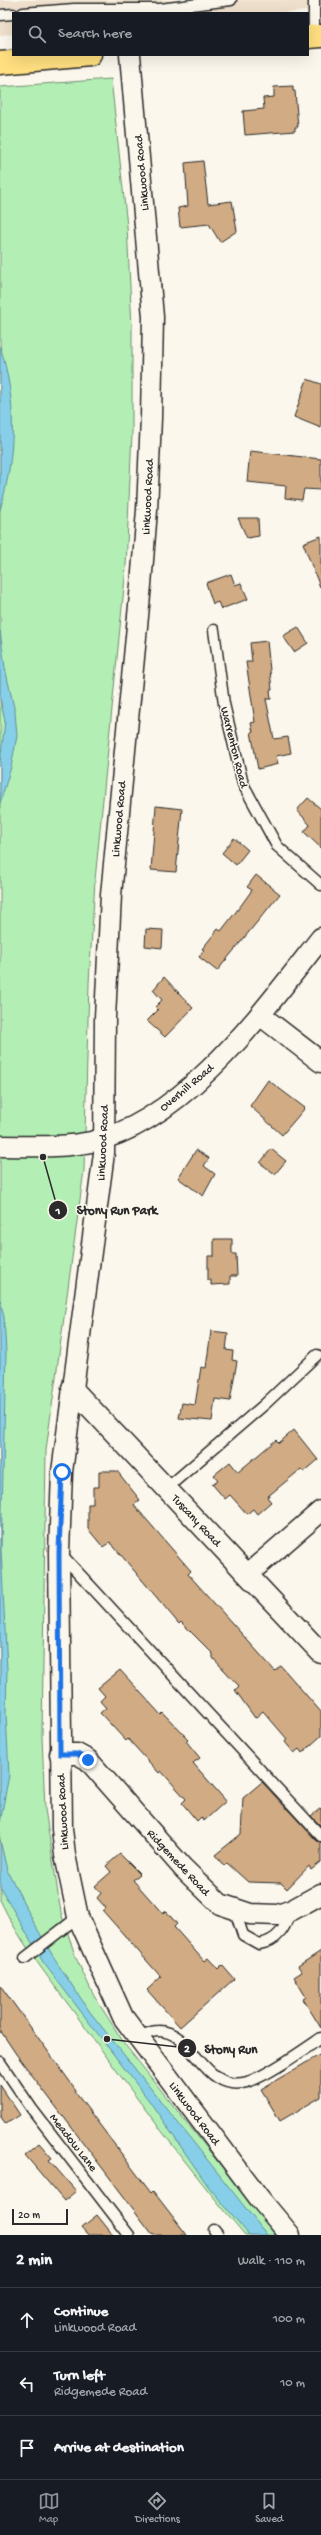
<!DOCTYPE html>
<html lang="en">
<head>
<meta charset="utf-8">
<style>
  :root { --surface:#171b24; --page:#20242c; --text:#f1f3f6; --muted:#9ea1a6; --line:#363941; --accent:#8c9099 }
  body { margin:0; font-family:"Gochi Hand",sans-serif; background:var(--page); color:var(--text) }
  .scale { position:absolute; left:12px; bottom:10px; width:56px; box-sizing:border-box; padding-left:4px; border:2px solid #2b2b2b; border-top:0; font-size:11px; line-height:14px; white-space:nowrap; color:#2b2b2b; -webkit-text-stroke:3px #fbf7ec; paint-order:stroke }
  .stop { position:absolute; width:12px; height:12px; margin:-9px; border:3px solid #1a73e8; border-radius:50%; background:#fff }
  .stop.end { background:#1a73e8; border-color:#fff; box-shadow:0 1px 4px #0008 }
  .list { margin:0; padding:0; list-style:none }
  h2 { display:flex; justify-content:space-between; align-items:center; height:52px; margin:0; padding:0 16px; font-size:17px }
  h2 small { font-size:13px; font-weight:400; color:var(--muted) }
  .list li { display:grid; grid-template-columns:26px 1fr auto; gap:12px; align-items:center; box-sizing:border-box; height:64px; padding:0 16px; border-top:1px solid var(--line) }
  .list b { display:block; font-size:15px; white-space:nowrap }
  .list p { margin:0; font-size:13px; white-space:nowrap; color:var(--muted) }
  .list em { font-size:13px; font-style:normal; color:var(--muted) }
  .icon { flex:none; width:22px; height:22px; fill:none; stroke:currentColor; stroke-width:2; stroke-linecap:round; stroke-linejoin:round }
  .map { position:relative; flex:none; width:321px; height:2235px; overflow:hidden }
  .search { position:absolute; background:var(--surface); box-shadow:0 4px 16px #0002; left:12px; right:12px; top:12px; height:44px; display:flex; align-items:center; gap:10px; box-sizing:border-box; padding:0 14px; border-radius:0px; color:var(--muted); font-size:15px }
  .sheet { height:244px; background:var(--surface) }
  nav { display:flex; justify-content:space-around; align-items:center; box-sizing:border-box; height:56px; border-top:1px solid var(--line); background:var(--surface); font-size:11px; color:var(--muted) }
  nav a { display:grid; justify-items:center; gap:2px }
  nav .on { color:var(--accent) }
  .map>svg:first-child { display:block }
  .built { fill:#eee0cc }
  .green { fill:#b3efb4; stroke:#6f8d70 }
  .water { fill:#87cfe8; stroke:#628d9c }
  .building { fill:#d1ab83; stroke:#2b2b2b }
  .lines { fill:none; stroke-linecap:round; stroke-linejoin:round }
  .lane-casing { stroke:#2b2b2b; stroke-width:13 }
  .street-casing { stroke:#2b2b2b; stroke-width:23 }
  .primary-casing { stroke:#2b2b2b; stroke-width:25 }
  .lane { stroke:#fbf7ec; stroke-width:10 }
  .street { stroke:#fbf7ec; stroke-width:20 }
  .primary { stroke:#ffdf80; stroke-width:22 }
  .route { stroke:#1a73e8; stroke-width:5 }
  .labels { text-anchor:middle; stroke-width:3; stroke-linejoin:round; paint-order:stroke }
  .street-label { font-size:12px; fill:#2b2b2b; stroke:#fbf7ec }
  .leader { fill:none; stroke:#2b2b2b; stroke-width:1.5 }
  .callout-dot { fill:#2b2b2b; stroke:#fbf7ec; stroke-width:1.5 }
  .mark-label { font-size:12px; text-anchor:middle; font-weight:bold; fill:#fff }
  .callout-label { font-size:13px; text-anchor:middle; font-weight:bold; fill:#2b2b2b; stroke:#fbf7ec; stroke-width:3; stroke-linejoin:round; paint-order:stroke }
</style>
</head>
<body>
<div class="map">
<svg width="321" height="2235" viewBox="0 0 321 2235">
  <rect width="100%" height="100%" fill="#fbf7ec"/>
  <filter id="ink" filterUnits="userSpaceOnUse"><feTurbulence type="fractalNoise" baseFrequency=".025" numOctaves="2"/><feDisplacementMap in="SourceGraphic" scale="8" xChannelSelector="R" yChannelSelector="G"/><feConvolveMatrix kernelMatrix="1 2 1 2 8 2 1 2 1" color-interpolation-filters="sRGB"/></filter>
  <g filter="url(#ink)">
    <path class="built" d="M 0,0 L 321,0 L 321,10 L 280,13 L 13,13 L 13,34 L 0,35 Z"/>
    <path class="green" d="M 111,79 L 127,226 L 132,327 L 132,433 L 126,567 L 95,880 L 89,983 L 84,1170 L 46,1450 L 42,1736 L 45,1809 L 61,1913 L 76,1958 L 94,1996 L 126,2046 L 276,2235 L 245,2235 C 187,2167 134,2095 82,2023 C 53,1983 21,1945 0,1900 L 0,87 Z"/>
    <g class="water">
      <path d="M 0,346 C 17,401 16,455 0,510 Z"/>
      <path d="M 0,631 L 5,668 L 15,712 L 17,736 L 11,767 L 0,803 L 0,762 L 5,721 L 0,699 Z"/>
      <path d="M 0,1300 L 4,1317 L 6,1353 L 1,1550 L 7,1669 L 6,1714 L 9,1775 L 0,1823 Z"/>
      <path d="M 0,1840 L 7,1870 L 35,1925 L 57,1963 L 90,2012 L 267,2235 L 249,2235 L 208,2186 L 150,2102 L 43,1962 L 0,1887 Z"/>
    </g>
    <g class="building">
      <path d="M 293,86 L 293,91 L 295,91 L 298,127 L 295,127 L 295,131 L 245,135 L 243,111 L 264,109 L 263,98 L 274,97 L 274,87 Z"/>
      <path d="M 203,161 L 208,204 L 232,201 L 237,231 L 220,242 L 209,224 L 180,227 L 178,208 L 188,206 L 185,163 Z"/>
      <path d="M 307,379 L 321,384 L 321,428 L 294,417 Z"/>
      <path d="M 250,451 L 321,459 L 321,490 L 304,489 L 302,500 L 285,498 L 286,486 L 247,482 Z"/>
      <path d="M 238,518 L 258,518 L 259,536 L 247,538 Z"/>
      <path d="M 321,536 L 321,586 L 320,587 L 303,543 Z"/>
      <path d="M 231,574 L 235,585 L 241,583 L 248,599 L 221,609 L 218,602 L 213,604 L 206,583 Z"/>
      <path d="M 298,627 L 308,643 L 294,652 L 283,636 Z"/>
      <path d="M 267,641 L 272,690 L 270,690 L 271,699 L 266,699 L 274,739 L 288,737 L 291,753 L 276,756 L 278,764 L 258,769 L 251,732 L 253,732 L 251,723 L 255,722 L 246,662 L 252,662 L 250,643 Z"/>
      <path d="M 308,798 L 321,809 L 321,848 L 304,832 L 310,825 L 297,810 Z"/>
      <path d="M 156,806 L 182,809 L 176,872 L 151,870 Z"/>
      <path d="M 234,838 L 248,850 L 236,865 L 222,853 Z"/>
      <path d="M 256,875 L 280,894 L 217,971 L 199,957 L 204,950 L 202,949 L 218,929 L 221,931 L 242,904 L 252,890 L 247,887 Z"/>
      <path d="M 146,929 L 163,930 L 162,948 L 145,946 Z"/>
      <path d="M 164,977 L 193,1008 L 165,1037 L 147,1021 L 158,1010 L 155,1007 L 162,1000 L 153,990 Z"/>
      <path d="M 268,1080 L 305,1108 L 282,1135 L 250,1106 Z"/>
      <path d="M 271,1149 L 286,1161 L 275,1174 L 260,1163 Z"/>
      <path d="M 196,1150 L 209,1158 L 204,1166 L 215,1174 L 203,1196 L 178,1178 Z"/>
      <path d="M 214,1239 L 232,1239 L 232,1254 L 236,1254 L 237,1276 L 230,1276 L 230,1284 L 211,1285 L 211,1280 L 208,1280 L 208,1256 L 214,1256 Z"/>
      <path d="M 211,1331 L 228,1333 L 226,1350 L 233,1351 L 232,1360 L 237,1361 L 230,1401 L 215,1399 L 212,1421 L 179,1418 L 182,1403 L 195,1405 L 201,1367 L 206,1368 Z"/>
      <path d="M 294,1430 L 318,1460 L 304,1472 L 301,1469 L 267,1497 L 271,1502 L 257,1514 L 253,1509 L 247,1514 L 230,1495 L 225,1499 L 212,1484 L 218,1480 L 214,1475 L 230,1462 L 238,1472 L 276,1440 L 279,1443 Z"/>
      <path d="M 99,1471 L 117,1471 L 140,1500 L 134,1505 L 191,1571 L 188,1574 L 275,1671 L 281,1666 L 321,1712 L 321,1736 L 302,1753 L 299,1749 L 294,1753 L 285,1742 L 287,1739 L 263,1711 L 255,1718 L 235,1690 L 239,1686 L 213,1658 L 213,1654 L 181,1622 L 179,1624 L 174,1618 L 110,1542 L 103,1547 L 88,1529 L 88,1504 L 93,1504 L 93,1487 L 99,1487 Z"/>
      <path d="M 120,1670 L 161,1715 L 163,1713 L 188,1739 L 186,1741 L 200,1758 L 193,1763 L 226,1801 L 204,1821 L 201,1817 L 197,1821 L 182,1803 L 186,1799 L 161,1771 L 159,1773 L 128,1739 L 126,1741 L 100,1713 L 106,1708 L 100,1701 L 105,1696 L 98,1688 Z"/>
      <path d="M 262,1782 L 316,1840 L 321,1842 L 321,1862 L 311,1870 L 309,1866 L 287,1889 L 281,1883 L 248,1882 L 227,1863 L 224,1866 L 215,1855 L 241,1834 L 243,1798 Z"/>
      <path d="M 321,1808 L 321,1826 L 311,1816 Z"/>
      <path d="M 120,1854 L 140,1874 L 133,1880 L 163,1914 L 166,1911 L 177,1924 L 174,1927 L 204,1961 L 208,1958 L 218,1969 L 222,1965 L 234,1979 L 180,2027 L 147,1990 L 161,1977 L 103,1911 L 106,1908 L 97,1898 L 101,1893 L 95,1886 L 111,1872 L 106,1866 Z"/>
      <path d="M 321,1951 L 321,2028 L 303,1999 L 306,1997 L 294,1977 L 302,1972 L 298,1966 Z"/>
      <path d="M 0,1985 L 76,2090 L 75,2092 L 151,2193 L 153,2191 L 187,2235 L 153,2235 L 16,2054 L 0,2030 Z"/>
      <path d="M 321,2054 L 321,2097 L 280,2121 L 261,2089 Z"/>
      <path d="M 0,2085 L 20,2115 L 6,2124 L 0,2116 Z"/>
      <path d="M 39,2143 L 52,2158 L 49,2160 L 76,2191 L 64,2201 L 25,2155 Z"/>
      <path d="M 97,2215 L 113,2235 L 89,2235 L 82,2227 Z"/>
    </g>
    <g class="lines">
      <defs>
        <g id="lane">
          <path d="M 314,0 L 314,36"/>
          <path d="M 23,13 L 74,9 L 160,9 L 231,0"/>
          <path d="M 0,15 L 13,14"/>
          <path d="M 214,630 L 224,704 L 243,784 L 277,846 L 321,885"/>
          <path d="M 167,1488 L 265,1404 L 317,1355"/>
          <path d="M 61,1554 L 321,1836"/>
          <path d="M 235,1911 L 243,1935 L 259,1944 C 279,1941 285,1927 292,1910"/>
          <path d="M 25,1958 L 78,1917"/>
          <path d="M 138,2037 C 144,2035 151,2031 158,2031 C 194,2030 203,2094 247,2082 C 267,2076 302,2051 321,2038"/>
          <path d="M 0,2062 L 32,2109 L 129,2235"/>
          <path d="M 214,2230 L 218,2235"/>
        </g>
        <g id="street">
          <path d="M 130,55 L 153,317 L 151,418 L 147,510 L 141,585 L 111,895 L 105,1018 L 104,1153 L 62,1472 L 59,1552 L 62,1829 L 65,1855 L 78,1917 L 123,2017 L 260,2199 L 290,2235"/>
          <path d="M 260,1015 L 321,1062"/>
          <path d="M 0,1146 C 30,1146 62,1148 91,1142 C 184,1122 265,1009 321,938"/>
          <path d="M 72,1388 L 321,1653"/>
          <path d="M 248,1574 L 321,1511"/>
          <path d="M 60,1754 L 77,1754 L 88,1760 L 183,1868 L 220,1904 L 250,1914 L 278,1915 L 292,1910 L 321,1894"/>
        </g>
        <g id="primary">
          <path d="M 308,37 L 321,36"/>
          <path d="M 0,63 L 90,55"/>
        </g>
      </defs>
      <use href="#lane" class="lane-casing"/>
      <use href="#street" class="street-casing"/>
      <use href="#primary" class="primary-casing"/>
      <use href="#lane" class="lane"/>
      <use href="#street" class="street"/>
      <use href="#primary" class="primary"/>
    </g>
  </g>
  <g class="lines" filter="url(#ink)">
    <path class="route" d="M 62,1472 L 59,1552 L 60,1754 L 77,1754 L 88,1760"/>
  </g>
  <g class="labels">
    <g class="street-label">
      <text transform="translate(141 173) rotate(-95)" y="4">Linkwood Road</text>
      <text transform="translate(147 497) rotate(-87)" y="4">Linkwood Road</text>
      <text transform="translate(235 747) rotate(76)" y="4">Warrenton Road</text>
      <text transform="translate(118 819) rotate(-85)" y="4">Linkwood Road</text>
      <text transform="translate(186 1087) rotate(-40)" y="4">Overhill Road</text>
      <text transform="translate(102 1143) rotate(-87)" y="4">Linkwood Road</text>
      <text transform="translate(197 1520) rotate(47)" y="4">Tuscany Road</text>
      <text transform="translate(62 1812) rotate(-93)" y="4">Linkwood Road</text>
      <text transform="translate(179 1862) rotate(47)" y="4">Ridgemede Road</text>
      <text transform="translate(195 2113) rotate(53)" y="4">Linkwood Road</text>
      <text transform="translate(74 2142) rotate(52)" y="4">Meadow Lane</text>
    </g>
  </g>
  <path class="leader" d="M43 1157L58 1210M107 2039L187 2048"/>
  <g class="callout-dot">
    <circle cx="43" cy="1157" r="4"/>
    <circle cx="107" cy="2039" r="4"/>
    <circle cx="58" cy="1210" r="10"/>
    <circle cx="187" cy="2048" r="10"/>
  </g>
  <g class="mark-label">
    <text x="58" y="1214">1</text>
    <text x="187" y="2052">2</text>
  </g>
  <g class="callout-label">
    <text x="117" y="1214">Stony Run Park</text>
    <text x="231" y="2053">Stony Run</text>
  </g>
</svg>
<div class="scale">20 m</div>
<div class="stop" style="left:62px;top:1472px"></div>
<div class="stop end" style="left:88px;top:1760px"></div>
<div class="search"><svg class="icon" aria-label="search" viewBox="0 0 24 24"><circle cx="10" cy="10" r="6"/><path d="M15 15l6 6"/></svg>Search here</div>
</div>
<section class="sheet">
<h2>2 min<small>Walk · 110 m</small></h2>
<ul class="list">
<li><svg class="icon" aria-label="ahead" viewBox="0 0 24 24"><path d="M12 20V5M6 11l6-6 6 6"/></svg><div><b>Continue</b><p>Linkwood Road</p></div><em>100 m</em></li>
<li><svg class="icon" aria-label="left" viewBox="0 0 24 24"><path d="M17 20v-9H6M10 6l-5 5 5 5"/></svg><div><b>Turn left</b><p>Ridgemede Road</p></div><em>10 m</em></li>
<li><svg class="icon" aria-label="arrive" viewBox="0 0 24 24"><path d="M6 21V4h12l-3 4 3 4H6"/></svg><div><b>Arrive at destination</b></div></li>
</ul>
</section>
<nav>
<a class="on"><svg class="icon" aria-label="map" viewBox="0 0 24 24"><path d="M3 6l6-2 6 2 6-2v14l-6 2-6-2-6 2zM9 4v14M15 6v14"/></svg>Map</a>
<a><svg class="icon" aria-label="directions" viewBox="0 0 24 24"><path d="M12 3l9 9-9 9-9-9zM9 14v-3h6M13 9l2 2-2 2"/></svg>Directions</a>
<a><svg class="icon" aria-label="saved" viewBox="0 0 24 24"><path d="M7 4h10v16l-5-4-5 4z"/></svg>Saved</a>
</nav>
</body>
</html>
